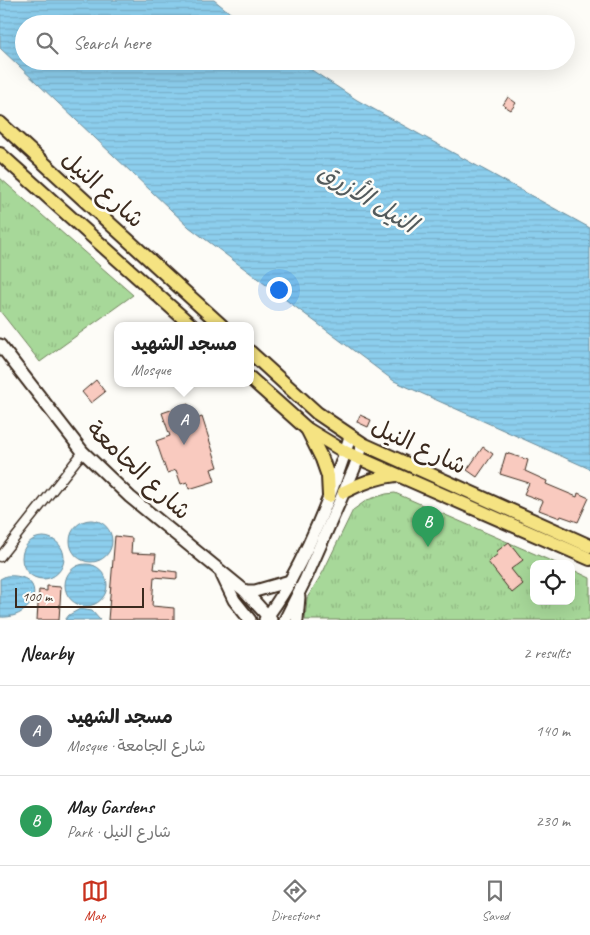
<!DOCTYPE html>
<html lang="en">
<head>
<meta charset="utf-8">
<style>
  :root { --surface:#fff; --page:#f2f2f2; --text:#222; --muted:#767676; --line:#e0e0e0; --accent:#c8321e }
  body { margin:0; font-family:Caveat,"Playpen Sans Arabic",sans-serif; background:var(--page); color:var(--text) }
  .controls { position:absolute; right:15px; bottom:15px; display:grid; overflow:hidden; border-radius:10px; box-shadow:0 5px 20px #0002 }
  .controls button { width:45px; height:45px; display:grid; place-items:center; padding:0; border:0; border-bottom:1px solid var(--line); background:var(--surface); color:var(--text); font:25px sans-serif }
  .scale { position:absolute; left:15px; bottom:12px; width:129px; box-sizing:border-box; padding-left:5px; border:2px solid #3b2a1e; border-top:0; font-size:14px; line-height:18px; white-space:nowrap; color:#3b2a1e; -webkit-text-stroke:4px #fdfcf7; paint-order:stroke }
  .you { position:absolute; left:278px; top:289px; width:18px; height:18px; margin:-12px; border:4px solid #fff; border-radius:50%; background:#1a73e8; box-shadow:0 0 0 8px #1a73e833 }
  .badge { display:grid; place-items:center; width:32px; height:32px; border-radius:50%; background:var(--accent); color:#fff; font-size:16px; font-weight:700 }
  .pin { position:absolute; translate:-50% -41px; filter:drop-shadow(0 1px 2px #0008) }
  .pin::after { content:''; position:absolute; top:26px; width:18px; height:15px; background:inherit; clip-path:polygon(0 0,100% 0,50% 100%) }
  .popup { position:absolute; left:114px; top:322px; width:140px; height:65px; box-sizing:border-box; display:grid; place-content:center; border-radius:10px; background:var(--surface); filter:drop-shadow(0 1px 4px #0005); font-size:16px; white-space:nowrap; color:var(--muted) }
  .popup b { font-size:19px; color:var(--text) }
  .popup::after { content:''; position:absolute; left:50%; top:100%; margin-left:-10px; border:10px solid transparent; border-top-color:var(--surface) }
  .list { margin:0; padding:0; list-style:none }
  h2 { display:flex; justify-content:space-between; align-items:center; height:65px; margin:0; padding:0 20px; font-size:21px }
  h2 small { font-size:16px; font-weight:400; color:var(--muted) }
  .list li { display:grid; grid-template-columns:32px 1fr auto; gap:15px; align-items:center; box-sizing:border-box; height:90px; padding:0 20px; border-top:1px solid var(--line) }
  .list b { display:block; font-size:19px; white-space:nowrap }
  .list p { margin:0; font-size:16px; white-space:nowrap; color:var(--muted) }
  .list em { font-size:16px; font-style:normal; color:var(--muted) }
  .icon { flex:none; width:28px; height:28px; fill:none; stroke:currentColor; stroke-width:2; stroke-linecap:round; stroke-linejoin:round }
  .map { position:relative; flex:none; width:590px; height:620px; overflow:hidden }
  .search { position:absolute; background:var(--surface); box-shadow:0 5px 20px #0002; left:15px; right:15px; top:15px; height:55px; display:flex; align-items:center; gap:12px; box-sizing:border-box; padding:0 18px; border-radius:28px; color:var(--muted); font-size:19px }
  .sheet { height:245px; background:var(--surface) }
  nav { display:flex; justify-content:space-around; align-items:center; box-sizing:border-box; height:70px; border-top:1px solid var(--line); background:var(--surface); font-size:14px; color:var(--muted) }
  nav a { display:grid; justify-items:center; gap:2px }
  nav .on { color:var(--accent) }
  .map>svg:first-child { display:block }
  .park { fill:url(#park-tufts); stroke:#71815c }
  .water { fill:url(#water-rules); stroke:#6c8c9a }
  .building { fill:#f9cabf; stroke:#3b2a1e }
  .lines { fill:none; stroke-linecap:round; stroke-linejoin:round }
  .street-casing { stroke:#3b2a1e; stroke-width:11 }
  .secondary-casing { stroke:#3b2a1e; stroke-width:15 }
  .primary-casing { stroke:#3b2a1e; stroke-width:16 }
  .street { stroke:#fdfcf7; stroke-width:8 }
  .secondary { stroke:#fdfcf7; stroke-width:11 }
  .primary { stroke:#f5e382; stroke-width:12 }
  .labels { text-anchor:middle; stroke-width:5; stroke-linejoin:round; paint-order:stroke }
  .street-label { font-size:24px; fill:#3b2a1e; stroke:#fdfcf7 }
  .water-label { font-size:25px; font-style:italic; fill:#535b5c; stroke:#fdfcf7 }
</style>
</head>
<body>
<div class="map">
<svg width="590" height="620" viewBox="0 0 590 620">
  <defs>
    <pattern id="park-tufts" width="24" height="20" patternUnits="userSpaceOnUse" patternTransform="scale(1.25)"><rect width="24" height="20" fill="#a7d899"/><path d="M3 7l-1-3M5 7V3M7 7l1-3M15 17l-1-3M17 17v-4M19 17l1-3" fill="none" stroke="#91ba83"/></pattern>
    <pattern id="water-rules" width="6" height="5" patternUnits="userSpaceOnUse" patternTransform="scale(1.25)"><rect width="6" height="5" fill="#8cceed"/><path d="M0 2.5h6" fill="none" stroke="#7ab1cb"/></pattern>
  </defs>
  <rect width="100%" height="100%" fill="#fdfcf7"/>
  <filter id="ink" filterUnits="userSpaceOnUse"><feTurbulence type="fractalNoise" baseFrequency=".02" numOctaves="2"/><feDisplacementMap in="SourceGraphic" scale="10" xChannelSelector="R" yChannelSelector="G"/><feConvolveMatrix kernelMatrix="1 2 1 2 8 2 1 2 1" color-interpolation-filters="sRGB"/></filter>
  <g filter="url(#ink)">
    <g class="park">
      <path d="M 0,178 L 133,295 L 40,362 L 0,311 Z"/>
      <path d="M 395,493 L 558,564 L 534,564 L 534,601 L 571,601 L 571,569 L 590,578 L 590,620 L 305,620 L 307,598 L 323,572 L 353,510 L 367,500 L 386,494 Z"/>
    </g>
    <g class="water">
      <path d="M 0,0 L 214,0 L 244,24 L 24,24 L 24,61 L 298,61 L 357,100 L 590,228 L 590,469 L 394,381 L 189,227 L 0,48 Z"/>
      <circle cx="91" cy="541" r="21"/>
      <circle cx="43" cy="558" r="21"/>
      <circle cx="86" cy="585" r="21"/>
      <path d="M 6,576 C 50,572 37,620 0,617 L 0,579 Z"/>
      <path d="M 80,609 L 92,611 L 100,620 L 65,620 L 69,615 Z"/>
    </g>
    <g class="building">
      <path d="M 508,97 L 516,103 L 511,110 L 503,105 Z"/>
      <path d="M 96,380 L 105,392 L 91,403 L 82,392 Z"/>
      <path d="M 188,404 L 194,420 L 202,417 L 218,467 L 211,469 L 215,481 L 189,489 L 187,482 L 181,484 L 176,470 L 167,473 L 156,441 L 170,436 L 162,413 Z"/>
      <path d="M 360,415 L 371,420 L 368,427 L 357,422 Z"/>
      <path d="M 483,447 L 493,454 L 477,477 L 467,470 Z"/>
      <path d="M 506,453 L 528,460 L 525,471 L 547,481 L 546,484 L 577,497 L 578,493 L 589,498 L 578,522 L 561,516 L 560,518 L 539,510 L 543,501 L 524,494 L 529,483 L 500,474 Z"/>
      <path d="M 115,536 L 132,538 L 131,553 L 156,554 L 154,569 L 177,572 L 177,579 L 154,577 L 152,606 L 174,608 L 174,620 L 108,620 Z"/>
      <path d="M 509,542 L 523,560 L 511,569 L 523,584 L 512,593 L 488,562 L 498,554 L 496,552 Z"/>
      <path d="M 47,586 L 61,587 L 59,620 L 37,620 L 39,590 L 47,591 Z"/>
    </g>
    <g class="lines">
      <defs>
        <path id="street" d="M 0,557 L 83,452"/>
        <g id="secondary">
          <path d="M 0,345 L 83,452 L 130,497 L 245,591 L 271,620"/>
          <path d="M 222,575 L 234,600 L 250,620"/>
          <path d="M 245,591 L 255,591 L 290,581"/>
          <path d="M 265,620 C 274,607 283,595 290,581 C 314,538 335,484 350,437"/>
          <path d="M 285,620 L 305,580 L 354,469 L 363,444"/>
          <path d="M 297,620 L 299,597"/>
        </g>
        <g id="primary">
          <path d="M 0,123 L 222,326"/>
          <path d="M 0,154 L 192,326"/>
          <path d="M 250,352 L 317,413 L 363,444 L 590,546"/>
          <path d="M 250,378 L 307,429 L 345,452 L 590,559"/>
          <path d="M 307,429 L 322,459 L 328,476 L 329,496"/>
          <path d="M 344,492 C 361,483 376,477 396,475"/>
        </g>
      </defs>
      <use href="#street" class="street-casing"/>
      <use href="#secondary" class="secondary-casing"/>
      <use href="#primary" class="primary-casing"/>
      <use href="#street" class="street"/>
      <use href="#secondary" class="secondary"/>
      <use href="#primary" class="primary"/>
    </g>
  </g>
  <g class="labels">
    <g class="street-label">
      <text transform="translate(103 189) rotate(42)" y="8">شارع النيل</text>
      <text transform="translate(419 446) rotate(25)" y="8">شارع النيل</text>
      <text transform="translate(139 470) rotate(43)" y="8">شارع الجامعة</text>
    </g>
    <g class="water-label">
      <text transform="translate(368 197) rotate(32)" y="9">النيل الأزرق</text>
    </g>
  </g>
</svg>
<div class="controls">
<button><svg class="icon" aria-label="locate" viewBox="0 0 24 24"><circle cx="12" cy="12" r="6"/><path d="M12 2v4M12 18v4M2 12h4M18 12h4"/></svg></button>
</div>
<div class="scale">100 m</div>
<div class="you"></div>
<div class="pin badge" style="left:184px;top:445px;background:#6b7280">A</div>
<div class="popup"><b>مسجد الشهيد</b>Mosque</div>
<div class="pin badge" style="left:428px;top:547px;background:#2e9e5b">B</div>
<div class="search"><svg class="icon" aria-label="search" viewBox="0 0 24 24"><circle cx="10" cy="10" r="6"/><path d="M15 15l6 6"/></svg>Search here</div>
</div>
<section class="sheet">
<h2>Nearby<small>2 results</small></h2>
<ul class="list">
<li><span class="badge" style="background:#6b7280">A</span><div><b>مسجد الشهيد</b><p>Mosque · شارع الجامعة</p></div><em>140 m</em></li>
<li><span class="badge" style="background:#2e9e5b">B</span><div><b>May Gardens</b><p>Park · شارع النيل</p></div><em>230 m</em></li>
</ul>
</section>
<nav>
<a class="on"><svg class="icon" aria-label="map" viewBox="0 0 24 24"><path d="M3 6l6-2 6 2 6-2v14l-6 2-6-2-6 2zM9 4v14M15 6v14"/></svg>Map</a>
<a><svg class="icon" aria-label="directions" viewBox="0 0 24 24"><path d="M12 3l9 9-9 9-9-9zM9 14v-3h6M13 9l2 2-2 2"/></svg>Directions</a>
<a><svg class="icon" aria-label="saved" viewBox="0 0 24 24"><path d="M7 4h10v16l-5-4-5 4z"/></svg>Saved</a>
</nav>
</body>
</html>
